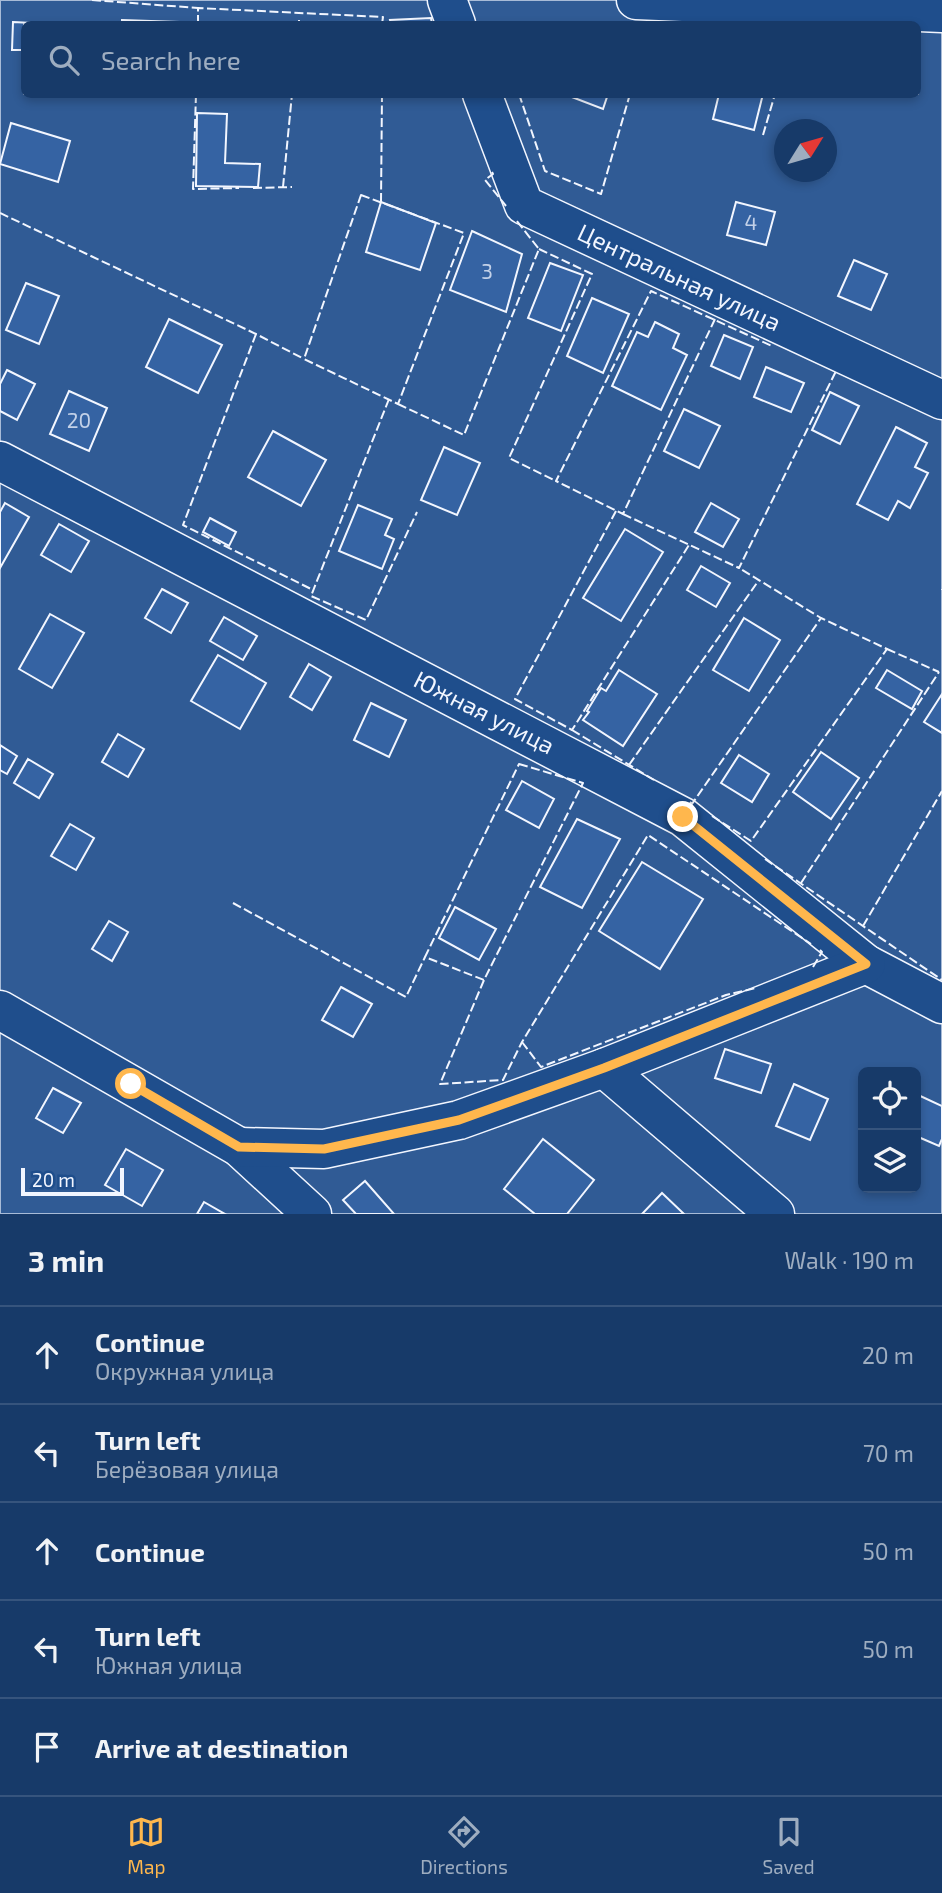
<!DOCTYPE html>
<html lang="en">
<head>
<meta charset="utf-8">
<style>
  :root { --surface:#173a69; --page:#20416f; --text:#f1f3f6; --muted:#9eadc0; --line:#36547d; --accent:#ffb74d }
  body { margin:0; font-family:"Exo 2",sans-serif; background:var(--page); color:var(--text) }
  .controls { position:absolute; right:21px; bottom:21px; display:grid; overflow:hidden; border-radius:10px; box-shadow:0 4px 10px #0003 }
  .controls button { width:63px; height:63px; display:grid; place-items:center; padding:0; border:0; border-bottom:2px solid var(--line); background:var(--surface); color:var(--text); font:35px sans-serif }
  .compass { position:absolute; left:774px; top:119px; width:63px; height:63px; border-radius:50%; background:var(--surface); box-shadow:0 4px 10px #0003; rotate:53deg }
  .scale { position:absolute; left:21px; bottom:18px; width:103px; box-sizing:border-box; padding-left:7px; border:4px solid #f2f6ff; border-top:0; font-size:19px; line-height:24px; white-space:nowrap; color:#f2f6ff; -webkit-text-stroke:5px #1f4e8c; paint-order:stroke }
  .stop { position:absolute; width:21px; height:21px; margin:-16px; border:5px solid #ffb74d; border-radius:50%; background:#fff }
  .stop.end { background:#ffb74d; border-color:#fff; box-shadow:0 2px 7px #0008 }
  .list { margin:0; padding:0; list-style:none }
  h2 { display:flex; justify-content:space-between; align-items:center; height:91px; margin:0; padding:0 28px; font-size:30px }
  h2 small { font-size:23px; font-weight:400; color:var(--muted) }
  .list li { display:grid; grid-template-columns:46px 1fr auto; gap:21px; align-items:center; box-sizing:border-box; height:98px; padding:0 28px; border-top:2px solid var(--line) }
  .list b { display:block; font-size:26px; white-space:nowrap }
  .list p { margin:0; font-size:23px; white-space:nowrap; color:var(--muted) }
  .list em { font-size:23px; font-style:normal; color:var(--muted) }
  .icon { flex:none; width:38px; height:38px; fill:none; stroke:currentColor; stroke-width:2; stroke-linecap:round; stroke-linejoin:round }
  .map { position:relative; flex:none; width:942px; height:1214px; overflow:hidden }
  .search { position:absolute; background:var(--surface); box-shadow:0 4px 10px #0003; left:21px; right:21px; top:21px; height:77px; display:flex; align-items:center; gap:18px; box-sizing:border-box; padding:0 24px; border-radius:10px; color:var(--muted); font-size:26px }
  .sheet { height:581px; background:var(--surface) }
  nav { display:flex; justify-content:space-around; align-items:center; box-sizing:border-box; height:98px; border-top:2px solid var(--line); background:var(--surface); font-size:19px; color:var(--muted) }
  nav a { display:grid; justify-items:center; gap:4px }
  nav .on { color:var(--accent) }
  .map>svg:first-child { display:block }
  .built { fill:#305b95; stroke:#a8bbd7; stroke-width:2; fill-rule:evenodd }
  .building { fill:#3563a3; stroke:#f2f6ff; stroke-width:2 }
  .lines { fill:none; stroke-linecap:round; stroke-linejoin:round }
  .minor-casing { stroke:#f2f6ff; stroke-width:41 }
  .minor { stroke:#1f4e8c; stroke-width:38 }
  .fence { stroke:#f2f6ff; stroke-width:2; stroke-dasharray:9 3.5; stroke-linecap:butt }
  .route { stroke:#ffb74d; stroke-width:9 }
  .labels { text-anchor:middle; stroke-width:5; stroke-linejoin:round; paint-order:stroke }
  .number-label { font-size:21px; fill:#c3d1e8 }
  .street-label { font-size:24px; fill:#f2f6ff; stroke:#1f4e8c }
</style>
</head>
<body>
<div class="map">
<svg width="942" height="1214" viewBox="0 0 942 1214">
  <rect width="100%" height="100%" fill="#1f4e8c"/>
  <path class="built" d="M 0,0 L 942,0 L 942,1214 L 0,1214 ZM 24,24 L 918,24 L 918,94 L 24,94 ZM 785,130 L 827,130 L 827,172 L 785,172 ZM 863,1072 L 916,1072 L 916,1188 L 863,1188 Z"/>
  <g class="building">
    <path d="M 431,18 L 432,24 L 391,24 L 390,20 Z"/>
    <path d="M 122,20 L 179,22 L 179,24 L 122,24 Z"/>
    <path d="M 13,22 L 53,24 L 24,24 L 24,50 L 12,50 Z"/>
    <path d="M 564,94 L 608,94 L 603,109 Z"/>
    <path d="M 719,94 L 763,94 L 754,130 L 713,119 Z"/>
    <path d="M 197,113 L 227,114 L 225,163 L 260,164 L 258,187 L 196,186 Z"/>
    <path d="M 11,123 L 70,141 L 58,182 L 0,164 Z"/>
    <path d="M 381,202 L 436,223 L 420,270 L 366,252 Z"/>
    <path d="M 736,202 L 775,212 L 766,245 L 727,235 Z"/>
    <path d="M 472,231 L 522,254 L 506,312 L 450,290 Z"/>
    <path d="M 854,260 L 887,274 L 871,310 L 838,296 Z"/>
    <path d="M 550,263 L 583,275 L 561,331 L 528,318 Z"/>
    <path d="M 26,283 L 59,296 L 39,344 L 6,330 Z"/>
    <path d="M 592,298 L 629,314 L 603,373 L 567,356 Z"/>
    <path d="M 169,319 L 222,345 L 198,393 L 146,367 Z"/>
    <path d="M 655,322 L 679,334 L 673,348 L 687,355 L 661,410 L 612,386 L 637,332 L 648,337 Z"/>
    <path d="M 724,335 L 753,347 L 740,379 L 711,366 Z"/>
    <path d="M 766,367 L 804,383 L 791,412 L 754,397 Z"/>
    <path d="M 7,370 L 35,384 L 17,420 L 0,411 L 0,384 Z"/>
    <path d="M 69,391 L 107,408 L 89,451 L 50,434 Z"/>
    <path d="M 830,392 L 859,406 L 840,444 L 812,430 Z"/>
    <path d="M 684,409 L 720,426 L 699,468 L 664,451 Z"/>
    <path d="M 896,427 L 927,443 L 915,467 L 928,473 L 910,508 L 898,501 L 888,520 L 857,504 Z"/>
    <path d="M 273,431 L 326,460 L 301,506 L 248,477 Z"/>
    <path d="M 444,447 L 480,463 L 457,515 L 421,500 Z"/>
    <path d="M 5,503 L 29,517 L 0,568 L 0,512 Z"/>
    <path d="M 711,503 L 739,519 L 723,547 L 695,532 Z"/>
    <path d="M 358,505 L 392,519 L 385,535 L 394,539 L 382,569 L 339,551 Z"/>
    <path d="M 210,518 L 236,532 L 229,546 L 203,532 Z"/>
    <path d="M 59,524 L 89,541 L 71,572 L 41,555 Z"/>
    <path d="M 625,529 L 663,552 L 621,621 L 583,598 Z"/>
    <path d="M 701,566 L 730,583 L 716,607 L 687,590 Z"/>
    <path d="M 162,589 L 188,603 L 171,633 L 145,618 Z"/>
    <path d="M 50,614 L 84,633 L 52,688 L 19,669 Z"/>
    <path d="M 224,617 L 257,636 L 243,660 L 210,641 Z"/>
    <path d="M 744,618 L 780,640 L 749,691 L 713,670 Z"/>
    <path d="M 218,655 L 266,683 L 240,729 L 191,701 Z"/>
    <path d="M 309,664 L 331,677 L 312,710 L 290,697 Z"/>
    <path d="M 619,670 L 657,694 L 623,746 L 583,720 L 589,712 L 587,711 L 601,688 L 606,691 Z"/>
    <path d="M 887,670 L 922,691 L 912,709 L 876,688 Z"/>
    <path d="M 942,694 L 942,733 L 924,722 Z"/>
    <path d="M 371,703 L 406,720 L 389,757 L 354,740 Z"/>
    <path d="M 118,734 L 144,749 L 128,777 L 102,762 Z"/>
    <path d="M 0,745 L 17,756 L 7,774 L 0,770 Z"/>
    <path d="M 821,752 L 859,778 L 831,819 L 793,792 Z"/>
    <path d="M 739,755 L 769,774 L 752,802 L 721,783 Z"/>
    <path d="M 28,759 L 53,774 L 39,798 L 14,783 Z"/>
    <path d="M 522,781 L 554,799 L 539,828 L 506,810 Z"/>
    <path d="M 577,819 L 620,839 L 582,908 L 540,887 Z"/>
    <path d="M 70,824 L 94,838 L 76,870 L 51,856 Z"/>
    <path d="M 642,862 L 703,899 L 660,969 L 599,931 Z"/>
    <path d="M 455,907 L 496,929 L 479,960 L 439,938 Z"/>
    <path d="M 109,921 L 128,932 L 112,961 L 92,949 Z"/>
    <path d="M 341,987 L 372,1004 L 353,1037 L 322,1020 Z"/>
    <path d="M 725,1049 L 771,1064 L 761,1093 L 715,1078 Z"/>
    <path d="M 794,1084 L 828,1099 L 810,1140 L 776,1126 Z"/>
    <path d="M 53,1088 L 81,1103 L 63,1133 L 36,1118 Z"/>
    <path d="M 916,1094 L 942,1106 L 942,1139 L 939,1146 L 916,1136 Z"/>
    <path d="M 543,1139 L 594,1180 L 567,1214 L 535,1214 L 504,1189 Z"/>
    <path d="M 126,1149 L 163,1170 L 142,1206 L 105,1185 Z"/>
    <path d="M 365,1181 L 394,1214 L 356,1214 L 343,1200 Z"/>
    <path d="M 662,1193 L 684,1214 L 642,1214 Z"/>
    <path d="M 204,1202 L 225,1214 L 197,1214 Z"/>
  </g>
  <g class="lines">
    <defs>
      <g id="minor">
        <path d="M 447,0 L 456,24"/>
        <path d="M 636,0 L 942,13"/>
        <path d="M 482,94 L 524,205 L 942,400"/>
        <path d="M 0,461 L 683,817 L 866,964 L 942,1004"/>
        <path d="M 0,1010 L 239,1147 L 312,1214"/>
        <path d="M 604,1068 L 866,964"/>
        <path d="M 239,1147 L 324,1149 L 459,1120 L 604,1068 L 775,1214"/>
      </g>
    </defs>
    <use href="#minor" class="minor-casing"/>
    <use href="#minor" class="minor"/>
    <g class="fence">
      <path d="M 92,0 L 198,8"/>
      <path d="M 198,24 L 198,8 L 383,17 L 382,24"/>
      <path d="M 299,24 L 299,20"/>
      <path d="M 496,24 L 495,22 L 549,24"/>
      <path d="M 196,94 L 193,189 L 239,188"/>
      <path d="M 519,94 L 545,171 L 601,194 L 630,94"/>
      <path d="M 763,135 L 775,94"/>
      <path d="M 492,172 L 493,174 L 485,180 L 506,206"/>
      <path d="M 283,187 L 292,94"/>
      <path d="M 253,188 L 292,187"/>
      <path d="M 361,195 L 464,233 L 398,404 L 304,359 Z"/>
      <path d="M 381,202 L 382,94"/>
      <path d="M 0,213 L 256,334 L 304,359"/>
      <path d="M 539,249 L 592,274 L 509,458 L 556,481"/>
      <path d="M 715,319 L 623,514 L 556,481 L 651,291 L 772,346"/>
      <path d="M 256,334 L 183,525 L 313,590"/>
      <path d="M 389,399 L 311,596 L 366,620 L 417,512"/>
      <path d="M 398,404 L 464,435 L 539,249 L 516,220"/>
      <path d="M 616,511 L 515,699 L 572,730 L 689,545"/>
      <path d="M 623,514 L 739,568 L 837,369"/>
      <path d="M 942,590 L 942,589"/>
      <path d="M 887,649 L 939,672"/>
      <path d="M 572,730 L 654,780"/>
      <path d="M 519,764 L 583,783 L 484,980 L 425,957 Z"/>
      <path d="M 629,765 L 759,580"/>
      <path d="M 690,802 L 692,804 L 821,618 L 739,568"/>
      <path d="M 712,816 L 751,841 L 887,649 L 821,618"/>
      <path d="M 765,859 L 942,980"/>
      <path d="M 801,883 L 939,672"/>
      <path d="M 233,903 L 406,997 L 425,957"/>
      <path d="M 863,926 L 942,791"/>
      <path d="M 813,967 L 822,952 L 820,950"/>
      <path d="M 484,980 L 440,1084 L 503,1080 L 522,1042 L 648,835 L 811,944"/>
      <path d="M 522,1042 L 541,1067 L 726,995 L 756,988"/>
    </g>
  </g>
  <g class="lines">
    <path class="route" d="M 131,1084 L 239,1147 L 324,1149 L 459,1120 L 604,1068 L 866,964 L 683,817"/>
  </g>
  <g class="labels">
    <g class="number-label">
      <text x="751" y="230">4</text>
      <text x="487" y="279">3</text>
      <text x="79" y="428">20</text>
    </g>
    <g class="street-label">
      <text transform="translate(679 278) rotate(25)" y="8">Центральная улица</text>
      <text transform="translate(484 713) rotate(27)" y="8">Южная улица</text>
    </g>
  </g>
</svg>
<div class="controls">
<button><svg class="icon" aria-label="locate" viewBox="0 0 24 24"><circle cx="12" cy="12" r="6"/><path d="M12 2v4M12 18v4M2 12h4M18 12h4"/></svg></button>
<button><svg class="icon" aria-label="layers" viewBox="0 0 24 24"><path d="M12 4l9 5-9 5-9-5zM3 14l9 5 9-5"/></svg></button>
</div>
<svg class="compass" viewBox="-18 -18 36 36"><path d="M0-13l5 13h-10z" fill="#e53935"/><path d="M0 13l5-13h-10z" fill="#9eadc0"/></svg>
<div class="scale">20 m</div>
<div class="stop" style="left:131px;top:1084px"></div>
<div class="stop end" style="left:683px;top:817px"></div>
<div class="search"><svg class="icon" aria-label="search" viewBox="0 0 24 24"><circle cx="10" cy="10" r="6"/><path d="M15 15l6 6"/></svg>Search here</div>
</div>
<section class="sheet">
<h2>3 min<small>Walk · 190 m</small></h2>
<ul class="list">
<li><svg class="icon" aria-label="ahead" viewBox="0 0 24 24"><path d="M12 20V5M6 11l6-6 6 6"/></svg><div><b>Continue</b><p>Окружная улица</p></div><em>20 m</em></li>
<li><svg class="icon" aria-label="left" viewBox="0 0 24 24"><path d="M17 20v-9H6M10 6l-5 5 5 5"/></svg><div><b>Turn left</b><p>Берёзовая улица</p></div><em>70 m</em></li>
<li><svg class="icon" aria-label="ahead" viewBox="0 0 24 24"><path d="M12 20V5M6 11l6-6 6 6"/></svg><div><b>Continue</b></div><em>50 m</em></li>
<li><svg class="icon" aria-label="left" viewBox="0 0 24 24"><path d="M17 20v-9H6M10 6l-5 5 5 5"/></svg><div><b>Turn left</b><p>Южная улица</p></div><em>50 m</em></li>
<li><svg class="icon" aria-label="arrive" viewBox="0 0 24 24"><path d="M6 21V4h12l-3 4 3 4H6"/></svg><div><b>Arrive at destination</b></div></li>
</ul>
</section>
<nav>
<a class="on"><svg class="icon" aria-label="map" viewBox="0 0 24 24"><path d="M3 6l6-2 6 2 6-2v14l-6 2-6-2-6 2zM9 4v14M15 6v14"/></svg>Map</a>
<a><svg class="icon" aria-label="directions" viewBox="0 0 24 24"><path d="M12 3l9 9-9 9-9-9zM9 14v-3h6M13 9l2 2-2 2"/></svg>Directions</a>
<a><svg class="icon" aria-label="saved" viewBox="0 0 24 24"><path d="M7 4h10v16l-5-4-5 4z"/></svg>Saved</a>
</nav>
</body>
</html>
